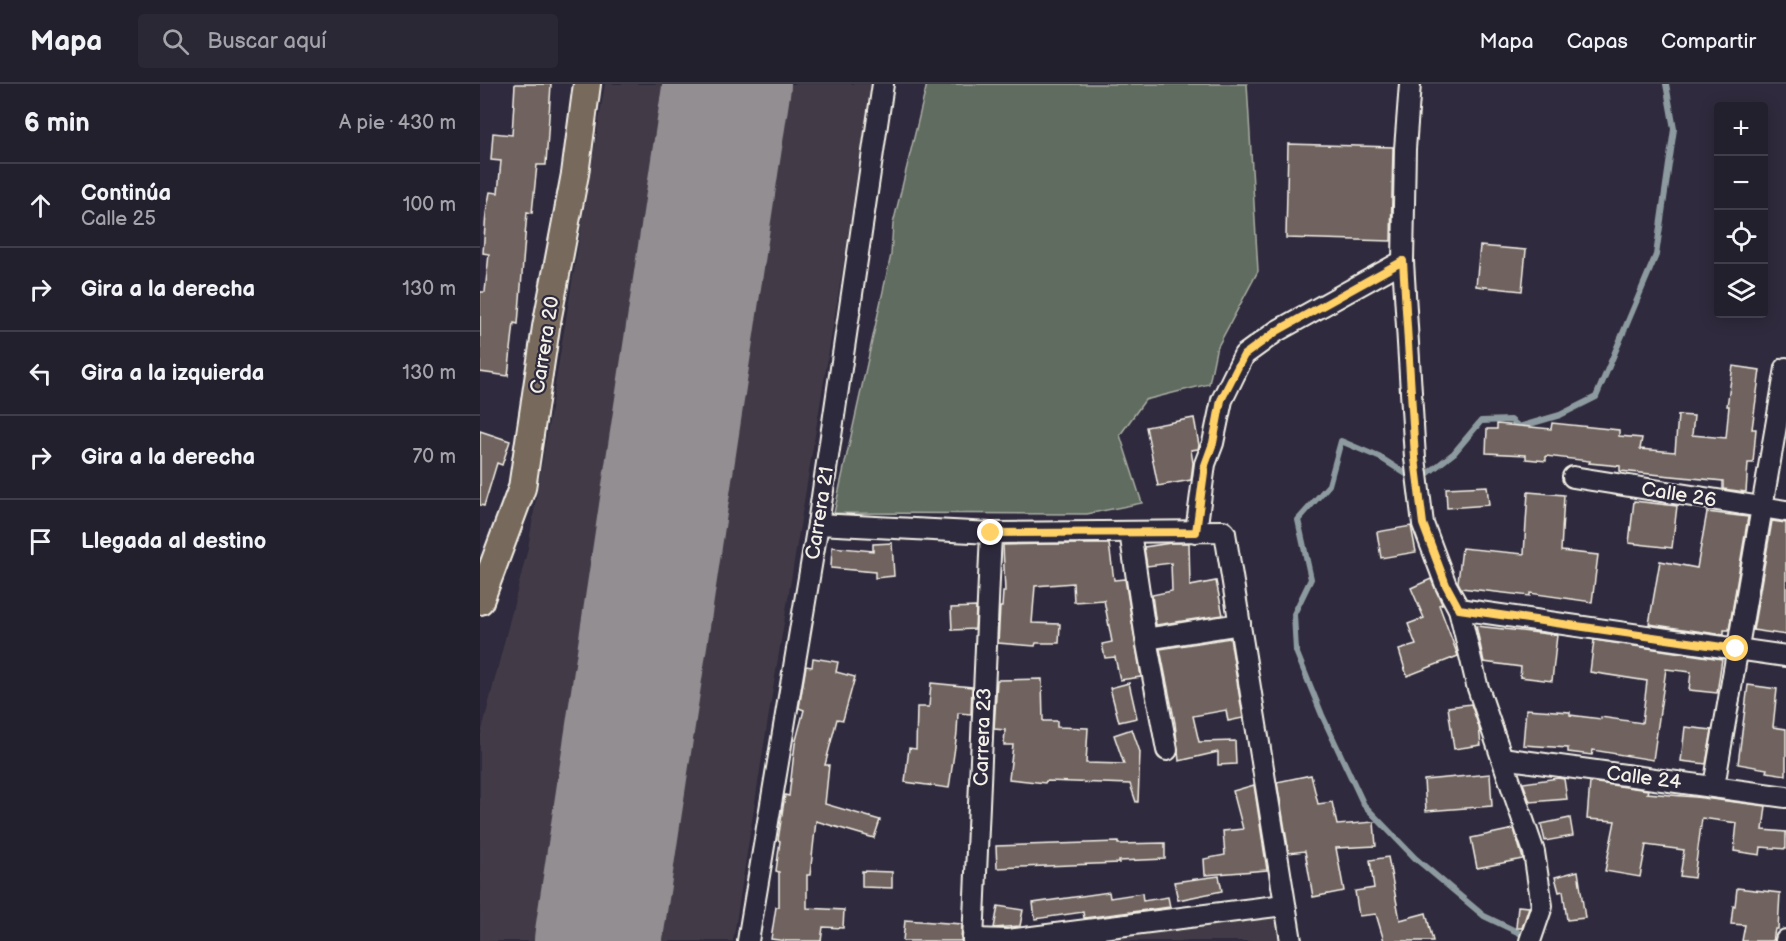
<!DOCTYPE html>
<html lang="es">
<head>
<meta charset="utf-8">
<style>
  :root { --surface:#23202e; --page:#2b2836; --text:#f1f3f6; --muted:#a3a3aa; --line:#403e4a }
  body { margin:0; font-family:"Balsamiq Sans",sans-serif; background:var(--page); color:var(--text) }
  .controls { position:absolute; right:18px; top:18px; display:grid; overflow:hidden; border-radius:6px; box-shadow:0 3px 15px #0003 }
  .controls button { width:54px; height:54px; display:grid; place-items:center; padding:0; border:0; border-bottom:2px solid var(--line); background:var(--surface); color:var(--text); font:30px sans-serif }
  .stop { position:absolute; width:18px; height:18px; margin:-14px; border:4px solid #ffd166; border-radius:50%; background:#fff }
  .stop.end { background:#ffd166; border-color:#fff; box-shadow:0 2px 6px #0008 }
  .list { margin:0; padding:0; list-style:none }
  h2 { display:flex; justify-content:space-between; align-items:center; height:78px; margin:0; padding:0 24px; font-size:26px }
  h2 small { font-size:20px; font-weight:400; color:var(--muted) }
  .list li { display:grid; grid-template-columns:39px 1fr auto; gap:18px; align-items:center; box-sizing:border-box; height:84px; padding:0 24px; border-top:2px solid var(--line) }
  .list b { display:block; font-size:22px; white-space:nowrap }
  .list p { margin:0; font-size:20px; white-space:nowrap; color:var(--muted) }
  .list em { font-size:20px; font-style:normal; color:var(--muted) }
  .icon { flex:none; width:33px; height:33px; fill:none; stroke:currentColor; stroke-width:2; stroke-linecap:round; stroke-linejoin:round }
  .map { position:relative; flex:none; width:1306px; height:857px; overflow:hidden }
  header { display:flex; align-items:center; gap:36px; box-sizing:border-box; height:84px; padding:0 30px; background:var(--surface); border-bottom:2px solid var(--line) }
  header strong { font-size:28px }
  nav { display:flex; gap:33px; margin-inline-start:auto; font-size:21px }
  .search { width:420px; height:54px; background:var(--page); display:flex; align-items:center; gap:15px; box-sizing:border-box; padding:0 21px; border-radius:6px; color:var(--muted); font-size:22px }
  main { display:flex }
  aside { flex:1; background:var(--surface) }
  .map>svg:first-child { display:block }
  .built { fill:#423b47 }
  .green { fill:#606c61; stroke:#aaaea4; stroke-width:1.5 }
  .lines { fill:none; stroke-linecap:round; stroke-linejoin:round }
  .stream { stroke:#8d9ba0; stroke-width:6 }
  .runway { stroke:#928e92; stroke-width:128 }
  .building { fill:#6f635e; stroke:#f4f1e8; stroke-width:1.5 }
  .minor-casing { stroke:#f4f1e8; stroke-width:24 }
  .major-casing { stroke:#f4f1e8; stroke-width:30 }
  .minor { stroke:#2f2a3d; stroke-width:20 }
  .major { stroke:#77695c; stroke-width:26 }
  .route { stroke:#ffd166; stroke-width:8 }
  .labels { text-anchor:middle; stroke-width:4.5; stroke-linejoin:round; paint-order:stroke }
  .street-label { font-size:20px; fill:#f4f1e8; stroke:#2f2a3d }
</style>
</head>
<body>
<header>
<strong>Mapa</strong>
<div class="search"><svg class="icon" aria-label="search" viewBox="0 0 24 24"><circle cx="10" cy="10" r="6"/><path d="M15 15l6 6"/></svg>Buscar aquí</div>
<nav><a>Mapa</a><a>Capas</a><a>Compartir</a></nav>
</header>
<main>
<aside>
<h2>6 min<small>A pie · 430 m</small></h2>
<ul class="list">
<li><svg class="icon" aria-label="ahead" viewBox="0 0 24 24"><path d="M12 20V5M6 11l6-6 6 6"/></svg><div><b>Continúa</b><p>Calle 25</p></div><em>100 m</em></li>
<li><svg class="icon" aria-label="right" viewBox="0 0 24 24"><path d="M7 20v-9h11M14 6l5 5-5 5"/></svg><div><b>Gira a la derecha</b></div><em>130 m</em></li>
<li><svg class="icon" aria-label="left" viewBox="0 0 24 24"><path d="M17 20v-9H6M10 6l-5 5 5 5"/></svg><div><b>Gira a la izquierda</b></div><em>130 m</em></li>
<li><svg class="icon" aria-label="right" viewBox="0 0 24 24"><path d="M7 20v-9h11M14 6l5 5-5 5"/></svg><div><b>Gira a la derecha</b></div><em>70 m</em></li>
<li><svg class="icon" aria-label="arrive" viewBox="0 0 24 24"><path d="M6 21V4h12l-3 4 3 4H6"/></svg><div><b>Llegada al destino</b></div></li>
</ul>
</aside>
<div class="map">
<svg width="1306" height="857" viewBox="0 0 1306 857">
  <rect width="100%" height="100%" fill="#2f2a3d"/>
  <filter id="ink" filterUnits="userSpaceOnUse"><feTurbulence type="fractalNoise" baseFrequency=".0167" numOctaves="2"/><feDisplacementMap in="SourceGraphic" scale="12" xChannelSelector="R" yChannelSelector="G"/><feConvolveMatrix kernelMatrix="1 2 1 2 8 2 1 2 1" color-interpolation-filters="sRGB"/></filter>
  <g filter="url(#ink)">
    <g class="built">
      <path d="M 125,0 L 393,0 L 288,635 L 253,857 L 0,857 L 0,654 L 48,464 Z"/>
      <path d="M 794,830 L 802,832 L 808,857 L 563,857 Z"/>
    </g>
    <path class="green" d="M 447,0 L 767,0 L 778,187 L 736,266 L 729,300 L 665,316 L 640,351 L 662,419 L 607,430 L 354,429 L 411,171 L 413,140 Z"/>
    <g class="lines">
      <g class="stream">
        <path d="M 942,394 L 974,369 L 1001,337 L 1031,336 L 1039,343 L 1080,331 L 1116,313 L 1176,171 L 1194,45 L 1186,0"/>
        <path d="M 934,395 L 901,374 L 861,357 L 849,401 L 818,436 L 831,495 L 814,530 L 816,567 L 842,631 L 884,721 L 935,774 L 1004,832 L 1048,853"/>
      </g>
      <path class="runway" d="M 118,857 L 247,0"/>
    </g>
    <g class="building">
      <path d="M 35,0 L 71,0 L 66,81 L 57,81 L 52,129 L 47,128 L 38,240 L 34,239 L 28,292 L 0,288 L 0,208 L 5,208 L 9,170 L 3,169 L 6,129 L 10,108 L 18,109 L 21,77 L 11,76 L 13,49 L 32,51 Z"/>
      <path d="M 808,60 L 913,63 L 911,157 L 806,154 Z"/>
      <path d="M 1000,162 L 1046,166 L 1042,207 L 996,202 Z"/>
      <path d="M 1253,282 L 1280,286 L 1272,345 L 1276,345 L 1273,379 L 1268,379 L 1266,408 L 1243,405 L 1243,397 L 1140,387 L 1140,382 L 1109,379 L 1110,377 L 1066,372 L 1066,377 L 1046,375 L 1046,371 L 1006,369 L 1007,345 L 1017,345 L 1017,340 L 1071,345 L 1072,339 L 1139,346 L 1139,352 L 1162,354 L 1160,365 L 1195,368 L 1198,331 L 1214,332 L 1212,351 L 1246,354 L 1249,322 L 1247,322 Z"/>
      <path d="M 714,334 L 719,361 L 718,365 L 711,366 L 713,379 L 711,396 L 678,402 L 666,343 Z"/>
      <path d="M 0,347 L 30,357 L 22,381 L 17,379 L 4,422 L 0,421 Z"/>
      <path d="M 1007,402 L 1009,421 L 967,424 L 966,404 Z"/>
      <path d="M 1048,408 L 1084,411 L 1081,467 L 1118,471 L 1112,518 L 1050,509 L 1050,512 L 981,504 L 978,498 L 982,464 L 1044,470 Z"/>
      <path d="M 1154,417 L 1197,422 L 1192,464 L 1149,459 Z"/>
      <path d="M 1227,428 L 1268,433 L 1249,546 L 1244,546 L 1244,551 L 1169,540 L 1180,477 L 1217,484 Z"/>
      <path d="M 1292,437 L 1306,439 L 1306,551 L 1273,546 Z"/>
      <path d="M 931,442 L 936,468 L 901,474 L 897,448 Z"/>
      <path d="M 412,459 L 414,492 L 395,494 L 395,488 L 351,484 L 352,463 L 393,467 L 393,460 Z"/>
      <path d="M 691,459 L 709,459 L 710,502 L 736,497 L 743,531 L 676,541 L 672,511 L 692,507 L 691,479 L 667,482 L 664,463 Z"/>
      <path d="M 568,460 L 629,460 L 634,496 L 645,495 L 661,593 L 640,596 L 635,573 L 625,574 L 622,560 L 632,558 L 624,516 L 594,518 L 593,499 L 555,502 L 552,539 L 580,540 L 579,559 L 556,559 L 555,562 L 518,559 L 520,523 L 522,523 L 523,508 L 525,508 L 523,461 Z"/>
      <path d="M 951,495 L 962,520 L 959,521 L 978,572 L 927,592 L 919,566 L 936,561 L 928,540 L 944,534 L 931,504 Z"/>
      <path d="M 496,523 L 495,545 L 472,546 L 471,524 Z"/>
      <path d="M 996,542 L 1077,551 L 1072,597 L 1040,593 L 1041,583 L 1004,578 Z"/>
      <path d="M 750,554 L 763,634 L 748,637 L 746,626 L 713,632 L 719,658 L 755,657 L 756,680 L 738,681 L 738,668 L 699,677 L 695,639 L 680,565 Z"/>
      <path d="M 1114,556 L 1242,575 L 1237,609 L 1209,606 L 1211,588 L 1186,585 L 1173,676 L 1113,666 L 1112,671 L 1088,668 L 1088,664 L 1043,661 L 1046,625 L 1090,628 L 1090,631 L 1121,635 L 1121,633 L 1162,639 L 1167,597 L 1110,588 Z"/>
      <path d="M 333,574 L 358,578 L 356,588 L 375,593 L 363,636 L 357,635 L 345,681 L 349,681 L 345,720 L 400,736 L 394,754 L 336,737 L 330,791 L 327,791 L 327,824 L 364,826 L 363,844 L 343,843 L 341,857 L 307,857 L 291,855 L 296,823 L 299,823 L 299,788 L 296,787 L 300,757 L 298,756 L 305,711 L 309,712 L 315,660 L 324,626 L 319,624 L 326,582 L 332,583 Z"/>
      <path d="M 562,595 L 563,637 L 577,637 L 577,643 L 608,644 L 606,679 L 644,680 L 634,651 L 652,645 L 660,668 L 658,718 L 656,718 L 650,700 L 566,697 L 565,699 L 529,695 L 533,661 L 524,661 L 525,646 L 514,645 L 517,596 Z"/>
      <path d="M 451,599 L 492,603 L 491,630 L 478,629 L 477,649 L 469,704 L 425,698 L 429,664 L 436,665 L 437,623 L 449,623 Z"/>
      <path d="M 649,599 L 657,634 L 639,638 L 630,604 Z"/>
      <path d="M 1268,601 L 1297,605 L 1293,643 L 1306,645 L 1306,691 L 1286,688 L 1287,685 L 1258,680 Z"/>
      <path d="M 991,620 L 999,643 L 1001,661 L 974,665 L 968,623 Z"/>
      <path d="M 1205,643 L 1232,646 L 1226,680 L 1201,677 Z"/>
      <path d="M 1010,690 L 1012,722 L 946,727 L 944,696 Z"/>
      <path d="M 831,691 L 838,720 L 852,718 L 857,741 L 894,738 L 896,762 L 856,764 L 864,807 L 833,813 L 825,767 L 809,769 L 797,698 Z"/>
      <path d="M 1078,694 L 1084,695 L 1087,715 L 1050,718 L 1043,699 Z"/>
      <path d="M 1110,698 L 1168,706 L 1167,709 L 1215,713 L 1286,722 L 1283,746 L 1306,748 L 1306,765 L 1281,763 L 1280,771 L 1254,767 L 1257,739 L 1222,734 L 1214,794 L 1200,792 L 1204,766 L 1166,761 L 1160,793 L 1125,787 L 1135,737 L 1107,735 Z"/>
      <path d="M 774,701 L 787,786 L 725,791 L 724,775 L 745,771 L 743,747 L 763,745 L 753,707 Z"/>
      <path d="M 1090,734 L 1093,752 L 1065,757 L 1061,740 Z"/>
      <path d="M 1034,745 L 1043,775 L 997,784 L 991,754 Z"/>
      <path d="M 638,758 L 638,760 L 685,759 L 685,775 L 639,777 L 639,779 L 517,784 L 516,762 Z"/>
      <path d="M 908,773 L 920,836 L 946,829 L 953,857 L 904,857 L 896,830 L 879,832 L 875,807 L 894,804 L 890,776 Z"/>
      <path d="M 382,787 L 412,788 L 412,804 L 382,803 Z"/>
      <path d="M 1098,787 L 1105,834 L 1087,836 L 1083,807 L 1079,808 L 1075,793 Z"/>
      <path d="M 739,792 L 742,807 L 698,816 L 694,798 Z"/>
      <path d="M 1257,804 L 1300,809 L 1298,845 L 1295,845 L 1293,857 L 1262,857 L 1265,841 L 1251,840 L 1253,822 L 1255,822 Z"/>
      <path d="M 629,808 L 630,814 L 662,809 L 663,817 L 688,813 L 690,823 L 604,834 L 603,828 L 555,835 L 553,819 Z"/>
      <path d="M 518,822 L 543,826 L 540,842 L 514,844 Z"/>
      <path d="M 1038,822 L 1049,823 L 1042,844 L 1036,844 Z"/>
      <path d="M 425,836 L 482,840 L 481,857 L 423,857 Z"/>
    </g>
    <g class="lines">
      <defs>
        <g id="minor">
          <path d="M 930,0 L 925,65 L 923,177 L 935,374 L 943,440 L 966,501 L 979,525 L 997,601 L 1054,768 L 1062,822 L 1050,857"/>
          <path d="M 1093,393 L 1306,427"/>
          <path d="M 338,440 L 511,449 L 743,447 L 745,449 L 811,857"/>
          <path d="M 650,448 L 666,555 L 687,666"/>
          <path d="M 716,448 L 725,380 L 733,359 L 742,316 L 764,271 L 797,247 L 923,177"/>
          <path d="M 979,525 L 1306,572"/>
          <path d="M 666,555 L 760,540"/>
          <path d="M 1022,674 L 1306,713"/>
          <path d="M 1234,702 L 1306,284"/>
          <path d="M 493,855 L 528,856 L 804,821"/>
          <path d="M 268,857 L 338,440 L 403,0"/>
          <path d="M 493,857 L 511,449"/>
          <path d="M 1306,857 L 1306,856"/>
        </g>
        <path id="major" d="M 0,517 L 42,404 L 66,243 L 95,90 L 107,0"/>
      </defs>
      <use href="#minor" class="minor-casing"/>
      <use href="#major" class="major-casing"/>
      <use href="#minor" class="minor"/>
      <use href="#major" class="major"/>
    </g>
  </g>
  <g class="lines" filter="url(#ink)">
    <path class="route" d="M 511,449 L 716,448 L 725,381 L 733,359 L 741,316 L 764,271 L 797,247 L 923,177 L 935,374 L 943,440 L 966,501 L 979,525 L 1256,565"/>
  </g>
  <g class="labels">
    <g class="street-label">
      <text transform="translate(64 261) rotate(-81)" y="7">Carrera 20</text>
      <text transform="translate(1199 410) rotate(9)" y="7">Calle 26</text>
      <text transform="translate(339 429) rotate(-81)" y="7">Carrera 21</text>
      <text transform="translate(502 653) rotate(-88)" y="7">Carrera 23</text>
      <text transform="translate(1164 693) rotate(7)" y="7">Calle 24</text>
    </g>
  </g>
</svg>
<div class="controls">
<button>+</button>
<button>−</button>
<button><svg class="icon" aria-label="locate" viewBox="0 0 24 24"><circle cx="12" cy="12" r="6"/><path d="M12 2v4M12 18v4M2 12h4M18 12h4"/></svg></button>
<button><svg class="icon" aria-label="layers" viewBox="0 0 24 24"><path d="M12 4l9 5-9 5-9-5zM3 14l9 5 9-5"/></svg></button>
</div>
<div class="stop" style="left:1256px;top:565px"></div>
<div class="stop end" style="left:511px;top:449px"></div>
</div>
</main>
</body>
</html>
